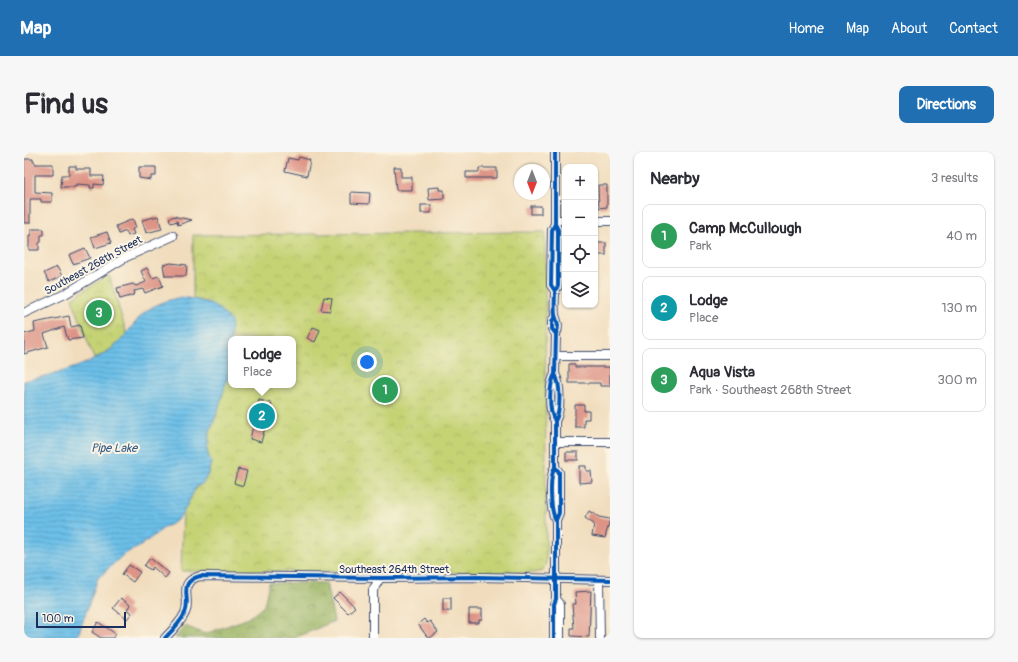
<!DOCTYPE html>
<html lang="en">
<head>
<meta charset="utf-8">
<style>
  :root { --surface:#fff; --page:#f7f7f7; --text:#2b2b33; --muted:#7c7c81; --line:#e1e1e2; --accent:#1f6fb2 }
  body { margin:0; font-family:Pangolin,sans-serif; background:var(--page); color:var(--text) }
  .controls { position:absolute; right:12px; top:12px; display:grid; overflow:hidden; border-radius:8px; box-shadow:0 1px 3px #0004 }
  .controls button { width:36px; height:36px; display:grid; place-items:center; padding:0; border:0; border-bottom:1px solid var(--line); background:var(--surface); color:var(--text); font:20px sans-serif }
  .compass { position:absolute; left:490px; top:12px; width:36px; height:36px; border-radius:50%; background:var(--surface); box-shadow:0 1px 3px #0004; rotate:180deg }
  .scale { position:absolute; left:12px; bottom:10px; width:90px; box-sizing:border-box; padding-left:4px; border:2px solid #1b2f5e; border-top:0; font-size:11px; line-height:14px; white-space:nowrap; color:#1b2f5e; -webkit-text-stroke:3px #fcf5e5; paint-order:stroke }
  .you { position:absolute; left:343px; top:210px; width:14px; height:14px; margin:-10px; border:3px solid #fff; border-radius:50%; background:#1a73e8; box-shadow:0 0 0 6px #1a73e833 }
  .badge { display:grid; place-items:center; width:26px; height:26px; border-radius:50%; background:var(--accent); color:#fff; font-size:13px; font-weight:700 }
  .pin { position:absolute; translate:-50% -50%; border:2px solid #fff; box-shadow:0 1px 4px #0006 }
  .popup { position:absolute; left:204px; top:184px; width:68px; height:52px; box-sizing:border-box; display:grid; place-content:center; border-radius:8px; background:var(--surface); filter:drop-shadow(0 1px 3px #0005); font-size:13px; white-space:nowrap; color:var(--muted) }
  .popup b { font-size:15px; color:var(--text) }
  .popup::after { content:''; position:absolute; left:50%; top:100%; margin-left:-8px; border:8px solid transparent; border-top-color:var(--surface) }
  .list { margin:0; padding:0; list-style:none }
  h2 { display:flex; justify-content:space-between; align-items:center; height:52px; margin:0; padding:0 16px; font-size:17px }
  h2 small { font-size:13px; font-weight:400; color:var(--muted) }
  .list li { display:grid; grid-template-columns:26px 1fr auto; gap:12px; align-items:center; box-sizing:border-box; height:64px; margin:0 8px 8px; padding:0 8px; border:1px solid var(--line); border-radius:8px }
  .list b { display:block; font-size:15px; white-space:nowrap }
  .list p { margin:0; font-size:13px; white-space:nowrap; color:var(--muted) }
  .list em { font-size:13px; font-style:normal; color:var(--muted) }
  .icon { flex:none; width:22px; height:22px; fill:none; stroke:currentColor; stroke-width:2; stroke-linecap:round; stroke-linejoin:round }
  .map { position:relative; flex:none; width:586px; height:486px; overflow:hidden; border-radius:8px }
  header { display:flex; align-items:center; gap:24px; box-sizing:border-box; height:56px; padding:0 20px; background:var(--accent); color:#fff }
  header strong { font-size:19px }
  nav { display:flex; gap:22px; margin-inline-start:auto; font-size:14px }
  .intro { display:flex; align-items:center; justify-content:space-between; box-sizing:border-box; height:96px; padding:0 24px }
  h1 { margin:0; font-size:28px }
  .button { padding:10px 18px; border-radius:8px; background:var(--accent); color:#fff; font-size:14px; font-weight:700 }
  main { display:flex; gap:24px; padding:0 24px }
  aside { flex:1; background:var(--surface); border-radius:8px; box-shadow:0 1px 3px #0004 }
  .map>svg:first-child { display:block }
  .forest { fill:url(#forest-crowns); stroke:#5c7262 }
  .park { fill:url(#park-crowns); stroke:#70816a }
  .water { fill:url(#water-rules); stroke:#4478a4 }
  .building { fill:#dd9385 }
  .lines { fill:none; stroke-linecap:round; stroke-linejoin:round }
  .minor-casing { stroke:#3b496c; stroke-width:10 }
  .minor { stroke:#fff; stroke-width:8 }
  .cycleway-casing { stroke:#fcf5e5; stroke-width:6 }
  .cycleway { stroke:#0057b8; stroke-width:4 }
  .labels { text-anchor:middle; stroke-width:4; stroke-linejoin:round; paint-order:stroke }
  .street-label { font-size:11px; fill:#1b2f5e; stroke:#fcf5e5 }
  .water-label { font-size:12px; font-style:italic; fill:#345a88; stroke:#fcf5e5 }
</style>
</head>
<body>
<header>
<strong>Map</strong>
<nav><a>Home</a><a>Map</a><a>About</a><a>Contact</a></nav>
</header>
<div class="intro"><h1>Find us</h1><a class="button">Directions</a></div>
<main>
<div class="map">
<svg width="586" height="486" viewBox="0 0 586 486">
  <defs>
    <pattern id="forest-crowns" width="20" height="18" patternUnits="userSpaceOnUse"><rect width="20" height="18" fill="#9cb566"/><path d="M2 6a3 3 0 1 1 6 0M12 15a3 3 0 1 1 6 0" fill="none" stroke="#7e9457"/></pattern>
    <pattern id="park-crowns" width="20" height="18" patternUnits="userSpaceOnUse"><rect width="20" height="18" fill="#c5d375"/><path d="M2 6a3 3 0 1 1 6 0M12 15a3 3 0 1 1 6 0" fill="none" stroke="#a9b568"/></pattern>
    <pattern id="water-rules" width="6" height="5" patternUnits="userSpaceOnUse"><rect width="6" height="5" fill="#6dc0e9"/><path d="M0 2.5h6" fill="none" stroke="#599cc0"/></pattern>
  </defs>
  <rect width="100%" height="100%" fill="#fcf5e5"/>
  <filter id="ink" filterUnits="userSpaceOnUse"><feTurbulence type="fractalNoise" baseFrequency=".025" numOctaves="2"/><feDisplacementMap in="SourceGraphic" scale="8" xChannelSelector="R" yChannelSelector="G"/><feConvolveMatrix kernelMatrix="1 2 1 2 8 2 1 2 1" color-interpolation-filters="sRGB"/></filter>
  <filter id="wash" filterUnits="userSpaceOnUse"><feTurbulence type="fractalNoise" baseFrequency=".012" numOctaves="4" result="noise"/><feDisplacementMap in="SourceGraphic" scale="16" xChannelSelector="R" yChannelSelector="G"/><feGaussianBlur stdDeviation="0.9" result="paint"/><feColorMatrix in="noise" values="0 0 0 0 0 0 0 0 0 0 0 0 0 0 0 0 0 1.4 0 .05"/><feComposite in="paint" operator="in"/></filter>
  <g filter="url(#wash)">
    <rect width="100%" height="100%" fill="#f1ddbd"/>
    <path class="forest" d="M 245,431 L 302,431 L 310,469 L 271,486 L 151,486 L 161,474 L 181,482 L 225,466 L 240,454 Z"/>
    <g class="park">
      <path d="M 521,80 L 522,412 L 518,419 L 509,421 L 157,419 L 159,361 L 167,343 L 173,335 L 179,331 L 184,322 L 187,311 L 183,299 L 185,282 L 195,255 L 205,220 L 207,195 L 207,233 L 269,233 L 269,187 L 208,187 L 183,150 L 169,147 L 169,83 Z"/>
      <path d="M 85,123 L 103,183 L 87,197 L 70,207 L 48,146 Z"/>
    </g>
    <path class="water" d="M 158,145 C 180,149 193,151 207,170 L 205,220 L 195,255 L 185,282 L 183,299 L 187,311 L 184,322 L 179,331 L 172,335 L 159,361 L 151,370 L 141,375 L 115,395 L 100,402 L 74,426 L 53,486 L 0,486 L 0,229 C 30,222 60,216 86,198 C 100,188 107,174 119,162 C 130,152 144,148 158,145 Z"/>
    <g id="blocks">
      <g class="building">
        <path d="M 275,5 L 286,8 L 283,24 L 261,19 L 264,6 L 274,8 Z"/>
        <path d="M 0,7 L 9,7 L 9,10 L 11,10 L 11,12 L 29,12 L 29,23 L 11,23 L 11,40 L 28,41 L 28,50 L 17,50 L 17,47 L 6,47 L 6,71 L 0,71 Z"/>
        <path d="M 45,14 L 52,14 L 52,17 L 67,17 L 67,24 L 80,24 L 79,33 L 70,32 L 70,36 L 66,36 L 66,33 L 52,32 L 52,35 L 37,35 L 38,23 L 45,23 Z"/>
        <path d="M 115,15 L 132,15 L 132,24 L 127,24 L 127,28 L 115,26 Z"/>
        <path d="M 370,15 L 377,15 L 377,25 L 388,25 L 388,38 L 372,38 Z"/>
        <path d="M 455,16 L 473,16 L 473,26 L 442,26 L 442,20 L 455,20 Z"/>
        <path d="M 574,33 L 583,33 L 583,55 L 575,56 Z"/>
        <path d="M 415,35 L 415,38 L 420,38 L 420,47 L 405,48 L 404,36 Z"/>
        <path d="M 327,40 L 346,41 L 345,52 L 327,51 Z"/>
        <rect x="397" y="53" width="10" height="8"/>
        <rect x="507" y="54" width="10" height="8"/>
        <path d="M 134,64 L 138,77 L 122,81 L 118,68 Z"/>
        <path d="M 151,64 L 153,65 L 168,68 L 154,73 L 153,69 L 147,71 L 145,66 Z"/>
        <path d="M 109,67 L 112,76 L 108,77 L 110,82 L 104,84 L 102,79 L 95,82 L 92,74 Z"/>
        <path d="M 7,77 L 20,77 L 20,83 L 17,83 L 17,90 L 15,91 L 15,98 L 5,98 L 5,83 L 7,83 Z"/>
        <path d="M 83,80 L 87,91 L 71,96 L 67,85 Z"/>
        <rect x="571" y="91" width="11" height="12"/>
        <path d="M 61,96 L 66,106 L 49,112 L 45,103 Z"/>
        <path d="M 147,111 L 163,113 L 162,124 L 141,124 L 139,113 Z"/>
        <path d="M 33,115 L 38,124 L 25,130 L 20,121 Z"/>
        <path d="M 123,116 L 128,126 L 135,124 L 139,134 L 121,141 L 119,137 L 110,139 L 111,142 L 107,144 L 96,147 L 93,136 L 109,132 L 112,134 L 122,130 L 117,119 Z"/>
        <path d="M 300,145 L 308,146 L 306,159 L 297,158 Z"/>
        <path d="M 45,164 L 47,175 L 56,173 L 59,186 L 44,188 L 40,175 L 20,182 L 24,195 L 0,202 L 0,182 L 11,179 L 10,171 Z"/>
        <path d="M 289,175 L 296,178 L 291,190 L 283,186 Z"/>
        <path d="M 545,212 L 551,212 L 551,215 L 584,215 L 586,216 L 586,234 L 576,234 L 576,231 L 545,231 Z"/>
        <path d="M 235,248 L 248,251 L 237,290 L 226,287 Z"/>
        <path d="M 551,253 L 560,253 L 560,259 L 565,259 L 565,267 L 560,267 L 560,275 L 551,275 Z"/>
        <rect x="542" y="300" width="12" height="8"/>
        <path d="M 555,314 L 562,314 L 562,319 L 567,319 L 568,330 L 555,331 Z"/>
        <path d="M 214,317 L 223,319 L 219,334 L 210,331 Z"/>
        <path d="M 565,359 L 575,365 L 586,367 L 581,386 L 568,384 L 570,372 L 561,366 Z"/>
        <path d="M 126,406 L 145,421 L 141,426 L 129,415 L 127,418 L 120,414 Z"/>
        <path d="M 105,413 L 116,420 L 109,430 L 98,422 Z"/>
        <path d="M 567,439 L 565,485 L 547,484 L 547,476 L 550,476 L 548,452 L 552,452 L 551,440 Z"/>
        <path d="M 316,440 L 331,455 L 324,461 L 309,446 Z"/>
        <path d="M 97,446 L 106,453 L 103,458 L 108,461 L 103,467 L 89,456 Z"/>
        <rect x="419" y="446" width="8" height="13"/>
        <path d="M 445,457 L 458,457 L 458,468 L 455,468 L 455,471 L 445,471 Z"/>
        <path d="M 400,467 L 403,471 L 406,469 L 414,480 L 406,486 L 404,486 L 394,472 Z"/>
        <path d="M 74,470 L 92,482 L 89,486 L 77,486 L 68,480 Z"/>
      </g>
    </g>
  </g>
  <g filter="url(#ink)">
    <use href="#blocks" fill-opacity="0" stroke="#3b496c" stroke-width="1"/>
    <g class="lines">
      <defs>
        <g id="minor">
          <path d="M 531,68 L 541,68"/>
          <path d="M 571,69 L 586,69"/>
          <path d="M 531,72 L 528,78 L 527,133 L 531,139 L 534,134 L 534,78 L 531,72 L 531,0"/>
          <path d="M 531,139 C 531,146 530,155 531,163 C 533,170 536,174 532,182 L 528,177 L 528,169 L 531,165"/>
          <path d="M 0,161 L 41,142 L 102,105 L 149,84"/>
          <path d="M 532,204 L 586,204"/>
          <path d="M 531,222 C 525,233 524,258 531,269 C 537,259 537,233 531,222 L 532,182"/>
          <path d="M 531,269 L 531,315 L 535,320 L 535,361 L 532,368 C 526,359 525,324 531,315"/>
          <path d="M 531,290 L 586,290"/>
          <path d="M 575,428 L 576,486"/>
          <path d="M 532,447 L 536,452 L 536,486"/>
          <path d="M 141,486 C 148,479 157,470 161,461 C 168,446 152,431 176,424 L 356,426 L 455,425 L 586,428"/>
          <path d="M 349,486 L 349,438 L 356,426"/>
          <path d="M 530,486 L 530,452 L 532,447 L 532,368"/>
        </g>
      </defs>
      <use href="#minor" class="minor-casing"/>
      <use href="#minor" class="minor"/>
      <defs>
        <g id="cycleway">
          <path d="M 531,72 L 528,78 L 527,133 L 531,139 L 534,134 L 534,78 L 531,72 L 531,0"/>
          <path d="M 531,139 C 531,146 530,155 531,163 C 533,170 536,174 532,182 L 528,177 L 528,169 L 531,165"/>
          <path d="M 531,222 C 525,233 524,258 531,269 C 537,259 537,233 531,222 L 532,182"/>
          <path d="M 531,269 L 531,315 L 535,320 L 535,361 L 532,368 C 526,359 525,324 531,315"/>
          <path d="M 141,486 C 148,479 157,470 161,461 C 168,446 152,431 176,424 L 356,426 L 455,425 L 586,428"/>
          <path d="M 530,486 L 530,452 L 532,447 L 532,368"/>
        </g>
      </defs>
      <use href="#cycleway" class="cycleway-casing"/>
      <use href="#cycleway" class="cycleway"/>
    </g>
  </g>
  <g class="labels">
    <g class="street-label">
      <text transform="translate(69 113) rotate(-29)" y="4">Southeast 268th Street</text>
      <text x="370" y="421">Southeast 264th Street</text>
    </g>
    <g class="water-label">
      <text x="90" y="300">Pipe Lake</text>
    </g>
  </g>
</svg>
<div class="controls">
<button>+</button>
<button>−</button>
<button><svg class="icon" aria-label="locate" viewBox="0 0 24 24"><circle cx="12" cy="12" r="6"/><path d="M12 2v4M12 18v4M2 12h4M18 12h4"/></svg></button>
<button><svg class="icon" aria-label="layers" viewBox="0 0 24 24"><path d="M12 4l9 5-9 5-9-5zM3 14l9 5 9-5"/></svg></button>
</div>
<svg class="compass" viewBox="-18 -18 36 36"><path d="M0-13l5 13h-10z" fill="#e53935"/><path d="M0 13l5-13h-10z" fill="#7c7c81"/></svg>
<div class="scale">100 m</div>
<div class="you"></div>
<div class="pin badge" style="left:361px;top:238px;background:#2e9e5b">1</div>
<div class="pin badge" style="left:238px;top:264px;background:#0f9aa8">2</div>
<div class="popup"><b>Lodge</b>Place</div>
<div class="pin badge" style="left:75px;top:161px;background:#2e9e5b">3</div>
</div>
<aside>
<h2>Nearby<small>3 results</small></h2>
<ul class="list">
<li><span class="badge" style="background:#2e9e5b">1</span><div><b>Camp McCullough</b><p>Park</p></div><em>40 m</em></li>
<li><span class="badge" style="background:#0f9aa8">2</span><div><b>Lodge</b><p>Place</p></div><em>130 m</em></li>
<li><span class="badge" style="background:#2e9e5b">3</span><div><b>Aqua Vista</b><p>Park · Southeast 268th Street</p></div><em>300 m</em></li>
</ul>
</aside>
</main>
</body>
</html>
